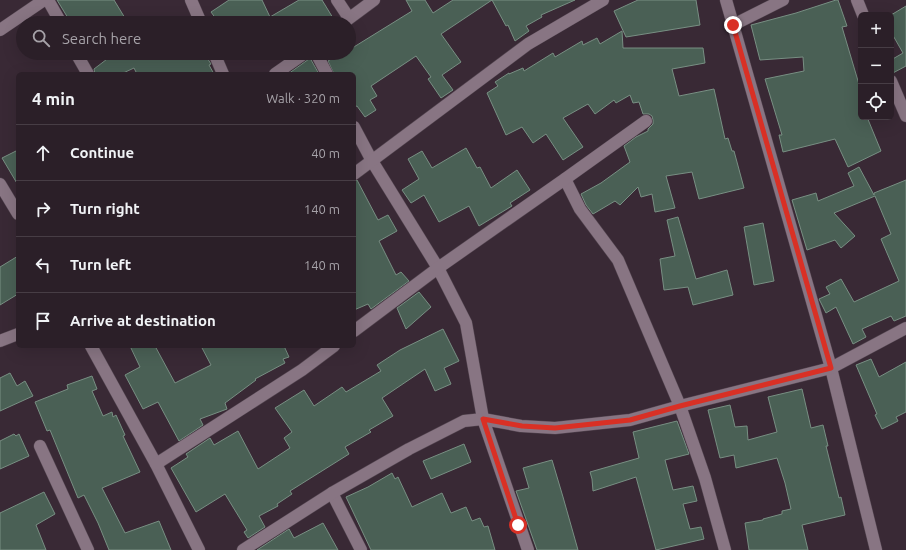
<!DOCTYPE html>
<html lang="en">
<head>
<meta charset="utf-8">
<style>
  :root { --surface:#2b1f28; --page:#332730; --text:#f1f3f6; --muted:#a6a2a8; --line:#473d45 }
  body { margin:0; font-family:Ubuntu,sans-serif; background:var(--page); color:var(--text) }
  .controls { position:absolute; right:12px; top:12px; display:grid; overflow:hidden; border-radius:6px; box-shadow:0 4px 16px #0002 }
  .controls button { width:36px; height:36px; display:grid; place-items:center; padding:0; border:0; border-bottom:1px solid var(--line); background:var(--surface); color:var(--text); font:20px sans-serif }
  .stop { position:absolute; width:12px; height:12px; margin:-9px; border:3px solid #d93025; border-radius:50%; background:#fff }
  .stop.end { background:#d93025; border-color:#fff; box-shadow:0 1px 4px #0008 }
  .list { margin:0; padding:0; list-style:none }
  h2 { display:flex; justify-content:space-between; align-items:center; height:52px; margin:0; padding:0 16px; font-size:17px }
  h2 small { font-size:13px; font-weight:400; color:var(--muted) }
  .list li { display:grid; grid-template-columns:26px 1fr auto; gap:12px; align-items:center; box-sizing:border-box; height:56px; padding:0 16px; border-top:1px solid var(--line) }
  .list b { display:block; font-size:15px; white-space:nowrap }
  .list em { font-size:13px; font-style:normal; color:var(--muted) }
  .icon { flex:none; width:22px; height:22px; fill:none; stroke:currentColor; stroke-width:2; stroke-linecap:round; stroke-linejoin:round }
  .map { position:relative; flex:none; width:906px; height:550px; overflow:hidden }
  .search { position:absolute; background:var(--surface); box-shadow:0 4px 16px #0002; left:16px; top:16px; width:340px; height:44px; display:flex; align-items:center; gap:10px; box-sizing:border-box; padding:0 14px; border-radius:22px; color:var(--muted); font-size:15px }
  .panel { position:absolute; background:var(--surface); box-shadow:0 4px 16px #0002; left:16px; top:72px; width:340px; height:276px; border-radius:6px }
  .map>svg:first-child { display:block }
  .building { fill:#4a6055; stroke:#788f83 }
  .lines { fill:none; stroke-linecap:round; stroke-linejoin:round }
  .minor-casing { stroke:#544651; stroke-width:13 }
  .minor { stroke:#887583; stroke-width:12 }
  .route { stroke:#d93025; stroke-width:5 }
</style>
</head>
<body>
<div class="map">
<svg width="906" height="550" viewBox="0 0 906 550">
  <rect width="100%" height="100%" fill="#392935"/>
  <g class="building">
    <path d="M 57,0 L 114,0 L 128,23 L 71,23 Z"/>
    <path d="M 229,0 L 262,0 L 270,17 L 299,0 L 322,0 L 336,23 L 219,23 L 211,12 Z"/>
    <path d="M 406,0 L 425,0 L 433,13 L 453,0 L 575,0 L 541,15 L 542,17 L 526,26 L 529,31 L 515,41 L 508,25 L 506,26 L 492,0 L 441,34 L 461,62 L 442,75 L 453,90 L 441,98 L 428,79 L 431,77 L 416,56 L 371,86 L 377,96 L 370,100 L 376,110 L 365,117 L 357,106 L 354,107 L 354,74 L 334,74 L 328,61 L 341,53 L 349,53 L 349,50 L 412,11 Z"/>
    <path d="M 638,0 L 696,0 L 700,25 L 626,37 L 614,11 Z"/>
    <path d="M 836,0 L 838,0 L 847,26 L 842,27 L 861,91 L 861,117 L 867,117 L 881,151 L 848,167 L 835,139 L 783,152 L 779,135 L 782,135 L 765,79 L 804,71 L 803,57 L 760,60 L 751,25 L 796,13 Z"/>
    <path d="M 906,6 L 906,66 L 891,74 L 891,60 L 903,53 L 891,32 L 891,15 Z"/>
    <path d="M 622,31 L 623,48 L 703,48 L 705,63 L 672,69 L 679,96 L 714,89 L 725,139 L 728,138 L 732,151 L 734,151 L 744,188 L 699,199 L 692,172 L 666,176 L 675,208 L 655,212 L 652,194 L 641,197 L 638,187 L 620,205 L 615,201 L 593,214 L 586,205 L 581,194 L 601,183 L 630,162 L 624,146 L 636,137 L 648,131 L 648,129 L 653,124 L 653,120 L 652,116 L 649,114 L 643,114 L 639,102 L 633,103 L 630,95 L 616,103 L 614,100 L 595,114 L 588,104 L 563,118 L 583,147 L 563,160 L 546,134 L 533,143 L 522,127 L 506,135 L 487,93 L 498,86 L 495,82 L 509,73 L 509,74 L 523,68 L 524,71 L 553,53 L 555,57 L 582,41 L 583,45 L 597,38 L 600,44 Z"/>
    <path d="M 115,53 L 204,53 L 211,64 L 209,65 L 214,74 L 137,74 L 134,68 L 121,74 L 95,74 L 94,69 Z"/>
    <path d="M 310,58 L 319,74 L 288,74 L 309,59 Z"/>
    <path d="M 466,148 L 477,168 L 480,167 L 491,188 L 517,170 L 530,190 L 510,203 L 512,206 L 479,226 L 469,206 L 439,222 L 424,195 L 411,203 L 402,190 L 419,179 L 408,159 L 422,151 L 432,168 Z"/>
    <path d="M 18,150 L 18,185 L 2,158 Z"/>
    <path d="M 859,167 L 874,195 L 874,193 L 906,180 L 906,316 L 894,321 L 891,316 L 862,329 L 866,337 L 853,344 L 836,307 L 826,313 L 819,299 L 830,294 L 826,287 L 841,279 L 854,302 L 899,281 L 881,239 L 891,234 L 875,196 L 834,213 L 855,236 L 841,248 L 835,240 L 807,250 L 792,200 L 816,193 L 818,201 L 854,186 L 848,173 Z"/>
    <path d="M 357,180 L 378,220 L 388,215 L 397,231 L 379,241 L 396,275 L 401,272 L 409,281 L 371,309 L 368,304 L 354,310 L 354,181 Z"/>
    <path d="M 678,217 L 696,279 L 727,270 L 733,295 L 693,305 L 688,287 L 664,290 L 660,259 L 675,256 L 667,220 Z"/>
    <path d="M 763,223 L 774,281 L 754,285 L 744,227 Z"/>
    <path d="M 18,256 L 18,294 L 0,305 L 0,267 Z"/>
    <path d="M 419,292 L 431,307 L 406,329 L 397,308 Z"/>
    <path d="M 443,329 L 459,361 L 444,368 L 451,384 L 435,391 L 425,369 L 382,398 L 393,416 L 369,430 L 371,432 L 345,447 L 349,454 L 290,491 L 292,494 L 277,504 L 278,506 L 259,516 L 265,527 L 248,538 L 244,532 L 247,530 L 225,494 L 196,512 L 171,468 L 188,457 L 186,454 L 210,438 L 214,445 L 238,431 L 258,469 L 290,448 L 284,438 L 292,432 L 275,408 L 304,390 L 314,406 L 342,387 L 346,392 L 381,371 L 377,365 L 400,350 Z"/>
    <path d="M 130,346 L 155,346 L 175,383 L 211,365 L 201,346 L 284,346 L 289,357 L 283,359 L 285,363 L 255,379 L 256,380 L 225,403 L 227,409 L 200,419 L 203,425 L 179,441 L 158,402 L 143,409 L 125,375 L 140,367 Z"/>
    <path d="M 871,359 L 879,377 L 906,362 L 906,412 L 896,417 L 898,421 L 882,429 L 875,415 L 877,414 L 856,365 Z"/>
    <path d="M 10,373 L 17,386 L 25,381 L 33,396 L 0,411 L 0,378 Z"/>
    <path d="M 92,376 L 97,389 L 92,391 L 103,416 L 112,412 L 113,417 L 116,415 L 125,435 L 123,436 L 140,472 L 102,488 L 125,533 L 159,521 L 171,550 L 109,550 L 98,523 L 84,495 L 78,498 L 50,430 L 47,431 L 35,402 L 68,389 L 67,385 Z"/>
    <path d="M 802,389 L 811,428 L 823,425 L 828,446 L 826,446 L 839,498 L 841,497 L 845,515 L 802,525 L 808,550 L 749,550 L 745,523 L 763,520 L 763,519 L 782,514 L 782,511 L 791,509 L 785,483 L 777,458 L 736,468 L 734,455 L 720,458 L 708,410 L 730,405 L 735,427 L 747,426 L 748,440 L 777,432 L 768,397 Z"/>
    <path d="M 677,421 L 689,454 L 665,460 L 673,490 L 693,486 L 697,501 L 683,504 L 690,529 L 701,527 L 704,539 L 656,550 L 636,477 L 593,491 L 592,479 L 590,472 L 639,458 L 633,432 Z"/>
    <path d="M 14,434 L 16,436 L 19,434 L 29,456 L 0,469 L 0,441 Z"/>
    <path d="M 464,444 L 471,462 L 431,479 L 423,461 Z"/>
    <path d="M 552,460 L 563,497 L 578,550 L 537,550 L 516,491 L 529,488 L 523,468 Z"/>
    <path d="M 392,473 L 395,479 L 398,477 L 412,507 L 442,493 L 451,513 L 466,507 L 472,521 L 480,518 L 484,527 L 488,526 L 495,550 L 371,550 L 346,497 L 368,487 Z"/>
    <path d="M 44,492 L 55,514 L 36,525 L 46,550 L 0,550 L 0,513 Z"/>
    <path d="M 323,523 L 338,550 L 257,550 L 289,529 L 294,538 Z"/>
  </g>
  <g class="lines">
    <defs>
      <g id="minor">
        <path d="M 48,0 L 61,23"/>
        <path d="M 191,0 L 201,23"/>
        <path d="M 337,0 L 349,18"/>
        <path d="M 726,0 L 831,368 L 876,550"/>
        <path d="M 857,0 L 863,15"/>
        <path d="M 343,23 L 374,0"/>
        <path d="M 733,25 L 783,0"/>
        <path d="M 0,30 L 44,0"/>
        <path d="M 76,53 L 88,74"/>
        <path d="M 214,53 L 223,74"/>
        <path d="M 316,53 L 327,74"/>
        <path d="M 275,74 L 305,53"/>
        <path d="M 891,81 L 906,116"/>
        <path d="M 354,127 L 372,161 L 438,268 L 466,323 L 483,419 L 528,550"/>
        <path d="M 354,174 L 528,44 L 603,0"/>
        <path d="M 565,179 L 580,209 L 618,260 L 680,406 L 705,478 L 725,550"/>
        <path d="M 0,184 L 18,214"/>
        <path d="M 354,331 L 438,268 L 565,179 L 646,121"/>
        <path d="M 0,341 L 18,334"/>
        <path d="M 91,346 L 156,464 L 199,550"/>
        <path d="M 40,446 L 88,550"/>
        <path d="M 156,464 L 302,370 L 334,346"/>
        <path d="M 332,493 L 361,550"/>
        <path d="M 243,550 L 332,493 L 409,449 L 464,421 L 483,419 L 521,426 L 555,428 L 630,420 L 680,406 L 831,368 L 906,328"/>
      </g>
    </defs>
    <use href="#minor" class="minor-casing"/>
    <use href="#minor" class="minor"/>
  </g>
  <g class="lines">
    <path class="route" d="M 518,525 L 483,419 L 522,426 L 555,428 L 630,420 L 680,406 L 831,368 L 733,25"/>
  </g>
</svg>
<div class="controls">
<button>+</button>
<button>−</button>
<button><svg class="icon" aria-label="locate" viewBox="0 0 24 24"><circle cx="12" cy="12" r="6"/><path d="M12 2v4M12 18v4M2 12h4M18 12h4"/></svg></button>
</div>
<div class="stop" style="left:518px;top:525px"></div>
<div class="stop end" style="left:733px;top:25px"></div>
<div class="search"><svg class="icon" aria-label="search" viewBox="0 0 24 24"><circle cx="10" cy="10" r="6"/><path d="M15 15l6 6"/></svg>Search here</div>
<section class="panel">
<h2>4 min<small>Walk · 320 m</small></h2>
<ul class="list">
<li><svg class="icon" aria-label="ahead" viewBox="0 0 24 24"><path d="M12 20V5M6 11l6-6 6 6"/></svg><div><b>Continue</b></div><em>40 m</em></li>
<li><svg class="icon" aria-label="right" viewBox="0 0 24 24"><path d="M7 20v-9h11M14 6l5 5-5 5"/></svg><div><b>Turn right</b></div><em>140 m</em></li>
<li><svg class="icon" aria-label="left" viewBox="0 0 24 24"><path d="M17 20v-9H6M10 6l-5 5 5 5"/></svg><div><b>Turn left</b></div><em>140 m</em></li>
<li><svg class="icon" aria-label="arrive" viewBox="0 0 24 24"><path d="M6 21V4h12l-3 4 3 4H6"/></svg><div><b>Arrive at destination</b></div></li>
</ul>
</section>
</div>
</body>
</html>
